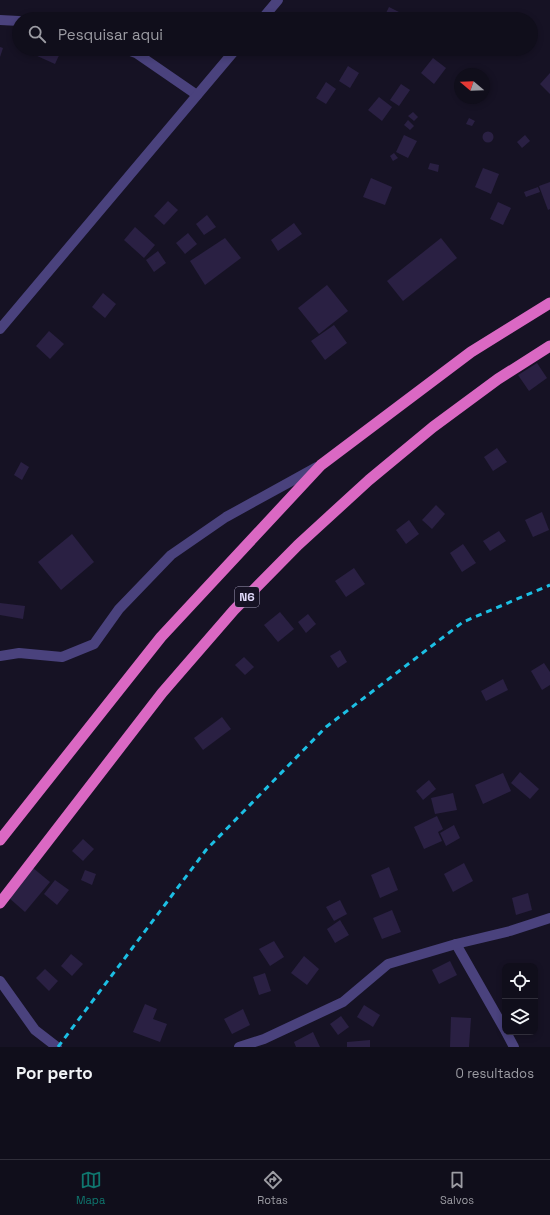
<!DOCTYPE html>
<html lang="pt">
<head>
<meta charset="utf-8">
<style>
  :root { --surface:#100e1b; --page:#1e1c28; --text:#f1f3f6; --muted:#9c9ca3; --line:#302e3a; --accent:#0f766e }
  body { margin:0; font-family:"Space Grotesk",sans-serif; background:var(--page); color:var(--text) }
  .controls { position:absolute; right:12px; bottom:12px; display:grid; overflow:hidden; border-radius:8px; box-shadow:0 2px 6px #0003 }
  .controls button { width:36px; height:36px; display:grid; place-items:center; padding:0; border:0; border-bottom:1px solid var(--line); background:var(--surface); color:var(--text); font:20px sans-serif }
  .compass { position:absolute; left:454px; top:68px; width:36px; height:36px; border-radius:50%; background:var(--surface); box-shadow:0 2px 6px #0003; rotate:289deg }
  .list { margin:0; padding:0; list-style:none }
  h2 { display:flex; justify-content:space-between; align-items:center; height:52px; margin:0; padding:0 16px; font-size:17px }
  h2 small { font-size:13px; font-weight:400; color:var(--muted) }
  .icon { flex:none; width:22px; height:22px; fill:none; stroke:currentColor; stroke-width:2; stroke-linecap:round; stroke-linejoin:round }
  .map { position:relative; flex:none; width:550px; height:1047px; overflow:hidden }
  .search { position:absolute; background:var(--surface); box-shadow:0 2px 6px #0003; left:12px; right:12px; top:12px; height:44px; display:flex; align-items:center; gap:10px; box-sizing:border-box; padding:0 14px; border-radius:22px; color:var(--muted); font-size:15px }
  .sheet { height:112px; background:var(--surface) }
  nav { display:flex; justify-content:space-around; align-items:center; box-sizing:border-box; height:56px; border-top:1px solid var(--line); background:var(--surface); font-size:11px; color:var(--muted) }
  nav a { display:grid; justify-items:center; gap:2px }
  nav .on { color:var(--accent) }
  .map>svg:first-child { display:block }
  .building { fill:#2a2043 }
  .lines { fill:none; stroke-linecap:round; stroke-linejoin:round }
  .service { stroke:#4a427d; stroke-width:10 }
  .minor { stroke:#4a427d; stroke-width:10 }
  .trunk { stroke:#da68c3; stroke-width:11 }
  .rail { stroke:#1cbfe4; stroke-width:3; stroke-dasharray:6 5; stroke-linecap:butt }
  .labels { text-anchor:middle; stroke-width:3; stroke-linejoin:round; paint-order:stroke }
  .shield { fill:#161224; stroke:#a39dba; stroke-width:1 }
  .shield-label { font-size:12px; font-weight:bold; fill:#e0d9fa }
</style>
</head>
<body>
<div class="map">
<svg width="550" height="1047" viewBox="0 0 550 1047">
  <rect width="100%" height="100%" fill="#161224"/>
  <g class="building">
    <path d="M 389,7 L 407,16 L 415,19 L 387,19 L 384,17 Z"/>
    <path d="M 0,47 L 3,48 L 0,57 Z"/>
    <path d="M 38,49 L 62,49 L 55,64 L 35,55 Z"/>
    <path d="M 433,58 L 446,68 L 434,84 L 421,73 Z"/>
    <path d="M 348,66 L 359,73 L 350,88 L 339,81 Z"/>
    <path d="M 550,73 L 550,94 L 540,84 Z"/>
    <path d="M 326,82 L 336,89 L 326,104 L 316,98 Z"/>
    <path d="M 401,84 L 410,90 L 399,106 L 390,100 Z"/>
    <path d="M 379,97 L 392,107 L 382,121 L 368,110 Z"/>
    <path d="M 413,112 L 418,117 L 414,121 L 408,116 Z"/>
    <path d="M 469,118 L 475,121 L 472,126 L 466,124 Z"/>
    <path d="M 408,120 L 414,126 L 410,130 L 404,125 Z"/>
    <circle cx="488" cy="137" r="5.5"/>
    <path d="M 404,135 L 417,141 L 408,158 L 396,152 Z"/>
    <path d="M 525,135 L 530,141 L 522,148 L 517,142 Z"/>
    <path d="M 394,153 L 398,158 L 393,161 L 390,156 Z"/>
    <path d="M 430,163 L 439,165 L 438,172 L 428,169 Z"/>
    <path d="M 483,168 L 499,174 L 491,194 L 475,187 Z"/>
    <path d="M 371,178 L 392,187 L 385,205 L 363,197 Z"/>
    <path d="M 550,182 L 550,209 L 548,210 L 539,186 Z"/>
    <path d="M 538,187 L 540,192 L 526,197 L 524,192 Z"/>
    <path d="M 168,201 L 178,210 L 164,225 L 154,216 Z"/>
    <path d="M 498,202 L 511,208 L 503,225 L 490,219 Z"/>
    <path d="M 207,215 L 216,227 L 204,235 L 196,224 Z"/>
    <path d="M 294,223 L 302,234 L 278,251 L 271,240 Z"/>
    <path d="M 135,227 L 155,245 L 144,258 L 124,240 Z"/>
    <path d="M 188,233 L 197,244 L 185,254 L 176,243 Z"/>
    <path d="M 225,238 L 241,258 L 205,285 L 190,261 Z"/>
    <path d="M 441,238 L 457,258 L 403,301 L 387,281 Z"/>
    <path d="M 158,251 L 166,263 L 154,272 L 146,260 Z"/>
    <path d="M 327,285 L 348,311 L 319,334 L 298,308 Z"/>
    <path d="M 103,293 L 116,304 L 105,318 L 92,307 Z"/>
    <path d="M 334,325 L 347,343 L 325,360 L 311,341 Z"/>
    <path d="M 49,331 L 64,344 L 50,359 L 36,346 Z"/>
    <path d="M 537,363 L 547,378 L 529,391 L 518,375 Z"/>
    <path d="M 497,448 L 507,462 L 493,471 L 484,457 Z"/>
    <path d="M 21,462 L 29,467 L 22,480 L 14,475 Z"/>
    <path d="M 436,505 L 445,514 L 432,529 L 422,520 Z"/>
    <path d="M 542,512 L 549,530 L 533,537 L 525,520 Z"/>
    <path d="M 409,520 L 419,534 L 406,544 L 396,530 Z"/>
    <path d="M 499,531 L 506,541 L 490,551 L 483,541 Z"/>
    <path d="M 72,534 L 94,562 L 61,590 L 38,562 Z"/>
    <path d="M 463,544 L 476,563 L 462,572 L 450,553 Z"/>
    <path d="M 354,568 L 365,584 L 346,597 L 335,581 Z"/>
    <path d="M 0,603 L 25,606 L 23,619 L 0,615 Z"/>
    <path d="M 280,612 L 294,629 L 278,642 L 264,625 Z"/>
    <path d="M 308,614 L 316,624 L 306,633 L 298,622 Z"/>
    <path d="M 340,650 L 347,662 L 338,668 L 330,656 Z"/>
    <path d="M 244,657 L 254,667 L 245,675 L 235,665 Z"/>
    <path d="M 544,663 L 550,672 L 550,685 L 542,690 L 531,671 Z"/>
    <path d="M 503,679 L 508,690 L 486,701 L 481,691 Z"/>
    <path d="M 222,717 L 231,729 L 203,750 L 194,738 Z"/>
    <path d="M 520,772 L 539,789 L 530,799 L 511,783 Z"/>
    <path d="M 503,773 L 511,791 L 483,804 L 475,785 Z"/>
    <path d="M 429,780 L 436,789 L 423,800 L 416,791 Z"/>
    <path d="M 453,793 L 457,810 L 435,814 L 431,798 Z"/>
    <path d="M 437,816 L 443,829 L 438,832 L 442,841 L 424,849 L 414,827 Z"/>
    <path d="M 454,825 L 460,838 L 446,846 L 440,833 Z"/>
    <path d="M 83,839 L 94,849 L 83,861 L 72,851 Z"/>
    <path d="M 464,863 L 473,881 L 453,892 L 444,874 Z"/>
    <path d="M 389,867 L 398,890 L 380,898 L 371,875 Z"/>
    <path d="M 33,868 L 50,882 L 25,912 L 8,897 Z"/>
    <path d="M 85,870 L 96,874 L 92,885 L 81,880 Z"/>
    <path d="M 55,880 L 69,890 L 57,905 L 44,894 Z"/>
    <path d="M 528,893 L 532,910 L 516,915 L 512,898 Z"/>
    <path d="M 340,900 L 347,914 L 334,921 L 326,907 Z"/>
    <path d="M 392,910 L 401,932 L 382,939 L 373,918 Z"/>
    <path d="M 340,920 L 349,935 L 335,943 L 327,929 Z"/>
    <path d="M 274,941 L 284,957 L 270,966 L 259,949 Z"/>
    <path d="M 71,954 L 83,964 L 72,976 L 61,966 Z"/>
    <path d="M 304,956 L 319,969 L 307,985 L 291,973 Z"/>
    <path d="M 450,961 L 457,975 L 439,984 L 432,970 Z"/>
    <path d="M 45,969 L 58,981 L 49,991 L 36,978 Z"/>
    <path d="M 265,973 L 271,991 L 259,995 L 253,977 Z"/>
    <path d="M 145,1004 L 157,1009 L 153,1019 L 167,1024 L 160,1042 L 133,1032 Z"/>
    <path d="M 364,1005 L 380,1015 L 373,1027 L 357,1017 Z"/>
    <path d="M 243,1009 L 250,1025 L 232,1034 L 224,1019 Z"/>
    <path d="M 341,1016 L 349,1027 L 338,1035 L 330,1024 Z"/>
    <path d="M 451,1017 L 471,1018 L 469,1047 L 450,1047 Z"/>
    <path d="M 313,1032 L 320,1047 L 296,1047 L 294,1042 Z"/>
    <path d="M 370,1040 L 370,1047 L 347,1047 L 347,1042 Z"/>
  </g>
  <g class="lines">
    <path class="service" d="M 0,656 L 19,653 L 62,657 L 94,644 L 119,609 L 171,555 L 226,517 L 317,467"/>
    <g class="minor">
      <path d="M 262,19 L 278,0"/>
      <path d="M 0,20 L 19,21"/>
      <path d="M 125,49 L 136,53 L 197,95"/>
      <path d="M 0,329 L 236,49"/>
      <path d="M 456,944 L 505,1030"/>
      <path d="M 0,981 L 35,1030 L 57,1047"/>
      <path d="M 506,1032 L 514,1047"/>
      <path d="M 239,1047 L 264,1039 L 343,1002 L 388,964 L 456,944 L 510,931 L 550,918"/>
    </g>
    <g class="trunk">
      <path d="M 0,840 L 161,637 L 321,465 L 471,352 L 550,303"/>
      <path d="M 0,903 L 162,693 L 234,610 L 298,545 L 369,480 L 433,427 L 498,379 L 550,346"/>
    </g>
    <path class="rail" d="M 58,1047 L 206,850 L 326,727 L 463,622 L 550,585"/>
  </g>
  <g class="labels">
    <rect class="shield" x="235" y="587" width="24" height="20" rx="3"/>
    <g class="shield-label">
      <text x="247" y="601">N6</text>
    </g>
  </g>
</svg>
<div class="controls">
<button><svg class="icon" aria-label="locate" viewBox="0 0 24 24"><circle cx="12" cy="12" r="6"/><path d="M12 2v4M12 18v4M2 12h4M18 12h4"/></svg></button>
<button><svg class="icon" aria-label="layers" viewBox="0 0 24 24"><path d="M12 4l9 5-9 5-9-5zM3 14l9 5 9-5"/></svg></button>
</div>
<svg class="compass" viewBox="-18 -18 36 36"><path d="M0-13l5 13h-10z" fill="#e53935"/><path d="M0 13l5-13h-10z" fill="#9c9ca3"/></svg>
<div class="search"><svg class="icon" aria-label="search" viewBox="0 0 24 24"><circle cx="10" cy="10" r="6"/><path d="M15 15l6 6"/></svg>Pesquisar aqui</div>
</div>
<section class="sheet">
<h2>Por perto<small>0 resultados</small></h2>
<ul class="list">
</ul>
</section>
<nav>
<a class="on"><svg class="icon" aria-label="map" viewBox="0 0 24 24"><path d="M3 6l6-2 6 2 6-2v14l-6 2-6-2-6 2zM9 4v14M15 6v14"/></svg>Mapa</a>
<a><svg class="icon" aria-label="directions" viewBox="0 0 24 24"><path d="M12 3l9 9-9 9-9-9zM9 14v-3h6M13 9l2 2-2 2"/></svg>Rotas</a>
<a><svg class="icon" aria-label="saved" viewBox="0 0 24 24"><path d="M7 4h10v16l-5-4-5 4z"/></svg>Salvos</a>
</nav>
</body>
</html>
